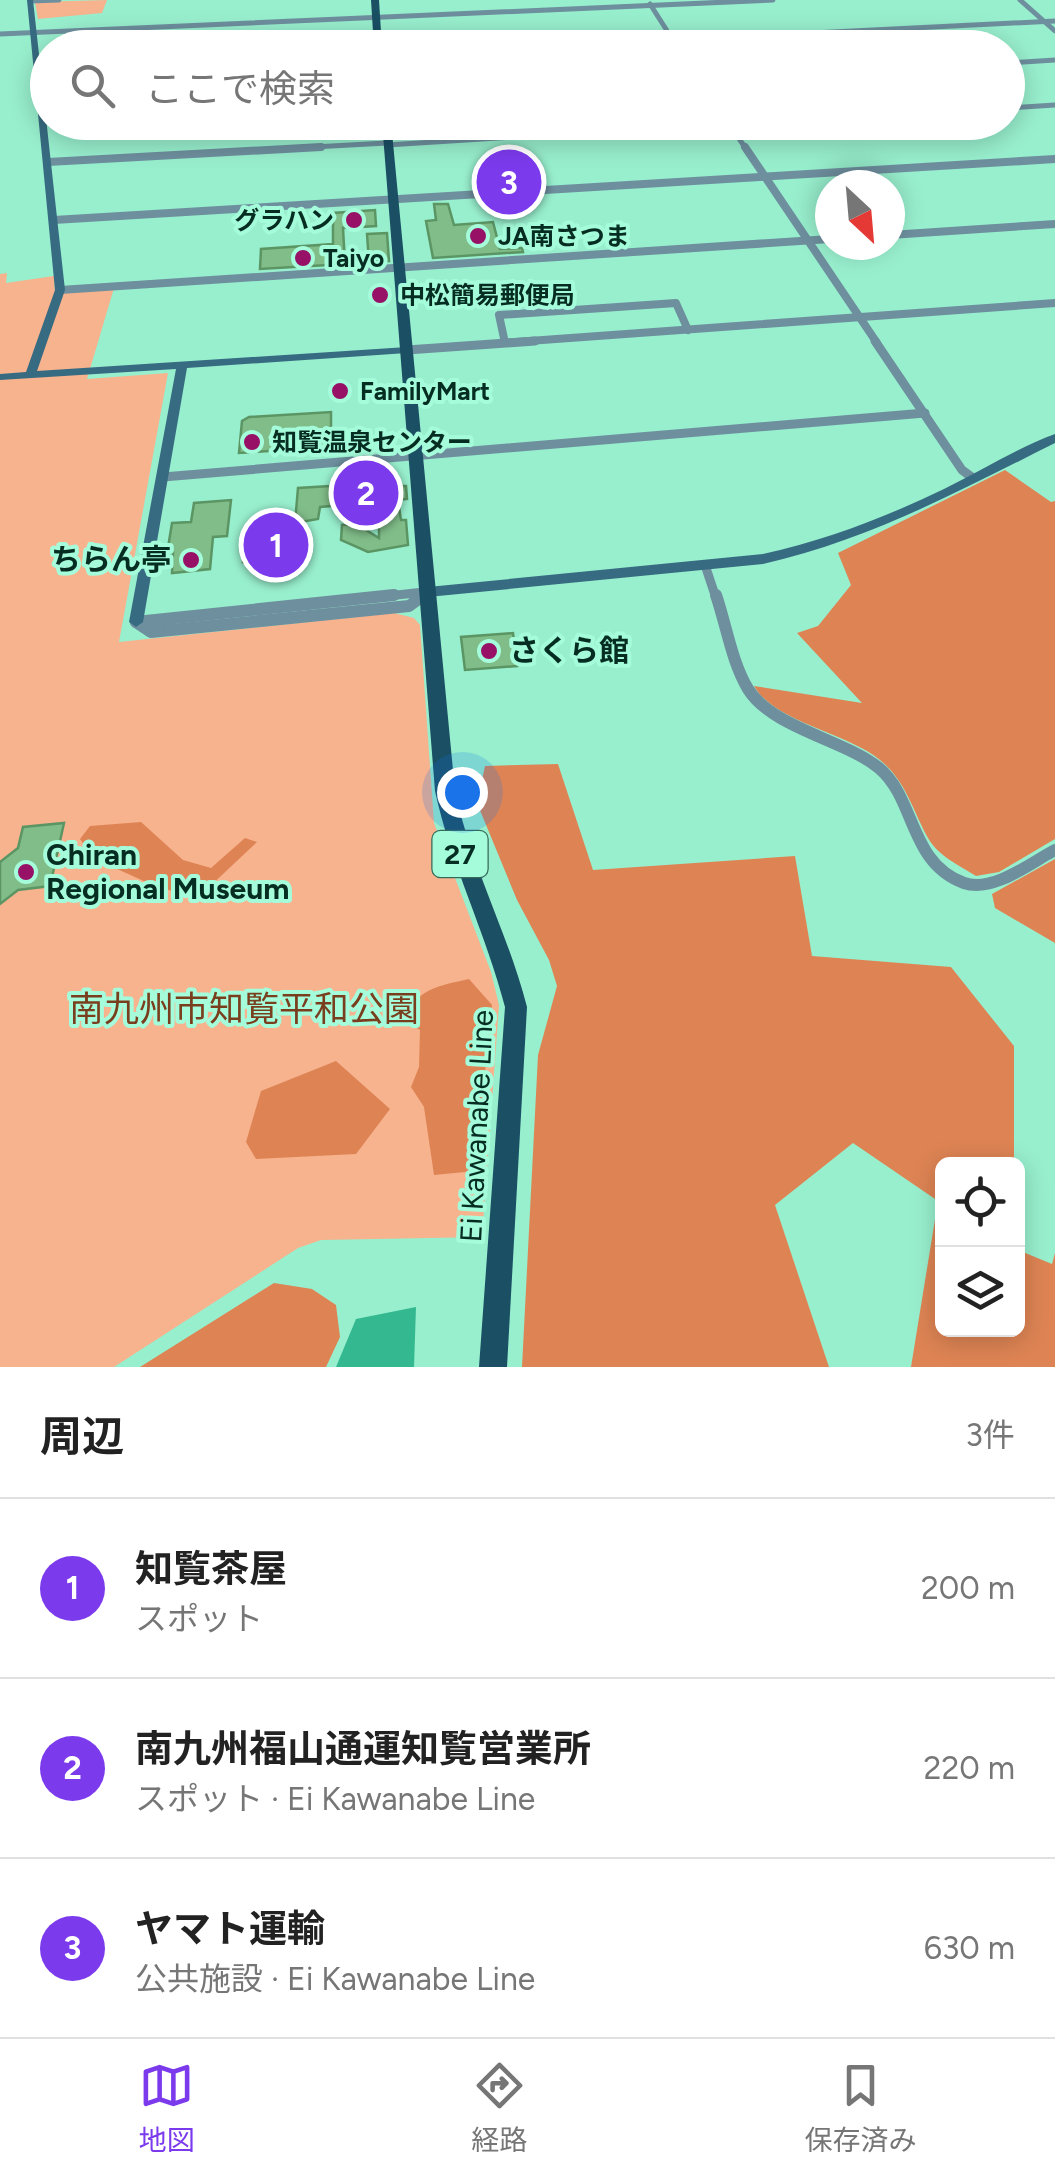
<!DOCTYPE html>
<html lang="ja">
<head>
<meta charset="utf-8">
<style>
  :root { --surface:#fff; --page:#f6f6f6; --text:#222; --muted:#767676; --line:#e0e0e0; --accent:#7c3aed }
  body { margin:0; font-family:Figtree,"Noto Sans JP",sans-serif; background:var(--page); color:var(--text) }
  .controls { position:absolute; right:30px; bottom:30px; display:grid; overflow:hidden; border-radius:15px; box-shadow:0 5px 25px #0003 }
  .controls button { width:90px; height:90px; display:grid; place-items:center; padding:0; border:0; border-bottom:2px solid var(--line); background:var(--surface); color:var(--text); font:50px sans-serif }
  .compass { position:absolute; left:815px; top:170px; width:90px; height:90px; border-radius:50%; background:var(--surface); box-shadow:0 5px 25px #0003; rotate:154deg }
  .you { position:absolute; left:462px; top:792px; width:35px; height:35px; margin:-25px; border:8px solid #fff; border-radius:50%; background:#1a73e8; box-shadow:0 0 0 15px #1a73e833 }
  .badge { display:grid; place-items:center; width:65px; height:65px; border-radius:50%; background:var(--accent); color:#fff; font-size:32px; font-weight:700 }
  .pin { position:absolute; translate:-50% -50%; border:5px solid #fff; box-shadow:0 2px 10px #0006 }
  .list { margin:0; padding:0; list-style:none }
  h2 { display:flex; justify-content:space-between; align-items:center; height:130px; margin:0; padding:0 40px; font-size:42px }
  h2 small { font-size:32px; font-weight:400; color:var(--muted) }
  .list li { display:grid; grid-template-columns:65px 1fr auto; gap:30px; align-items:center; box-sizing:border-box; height:180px; padding:0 40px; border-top:2px solid var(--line) }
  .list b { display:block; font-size:38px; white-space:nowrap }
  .list p { margin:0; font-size:32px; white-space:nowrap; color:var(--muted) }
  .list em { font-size:32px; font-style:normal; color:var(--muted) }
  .icon { flex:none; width:55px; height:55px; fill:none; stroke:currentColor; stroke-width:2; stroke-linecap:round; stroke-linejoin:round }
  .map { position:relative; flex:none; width:1055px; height:1367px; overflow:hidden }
  .search { position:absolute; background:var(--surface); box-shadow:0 5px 25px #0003; left:30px; right:30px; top:30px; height:110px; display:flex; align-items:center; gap:25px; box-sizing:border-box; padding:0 35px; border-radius:55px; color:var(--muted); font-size:38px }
  .sheet { height:670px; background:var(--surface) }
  nav { display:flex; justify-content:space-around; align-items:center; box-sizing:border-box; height:140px; border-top:2px solid var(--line); background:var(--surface); font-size:28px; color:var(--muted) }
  nav a { display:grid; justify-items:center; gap:5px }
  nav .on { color:var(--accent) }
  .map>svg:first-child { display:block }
  .green { fill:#f7b28e }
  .forest { fill:#de8454 }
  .water { fill:#34b890 }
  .building { fill:#81bd89; stroke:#5b9564; stroke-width:2.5 }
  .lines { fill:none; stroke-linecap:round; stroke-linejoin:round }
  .street-far3 { stroke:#6e8f9e; stroke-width:5 }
  .street-far2 { stroke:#6e8f9e; stroke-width:8 }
  .street-far1 { stroke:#6e8f9e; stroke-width:9 }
  .street { stroke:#6e8f9e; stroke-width:12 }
  .secondary { fill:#376b81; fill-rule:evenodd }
  .primary { fill:#1a4f64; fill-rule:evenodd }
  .poi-dot { fill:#971167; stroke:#a5fcdb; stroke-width:4 }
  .labels { text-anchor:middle; stroke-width:8; stroke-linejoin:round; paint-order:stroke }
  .far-poi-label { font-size:25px; font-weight:bold; fill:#062d21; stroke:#a5fcdb; text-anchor:start }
  .shield { fill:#a5fcdb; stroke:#366b59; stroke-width:2.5 }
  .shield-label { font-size:28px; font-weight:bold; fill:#062d21 }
  .poi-label { font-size:30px; font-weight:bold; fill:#062d21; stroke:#a5fcdb; text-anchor:start }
  .street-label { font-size:30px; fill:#062d21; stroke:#a5fcdb }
  .near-park-label { font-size:35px; fill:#793e1d; stroke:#a5fcdb }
</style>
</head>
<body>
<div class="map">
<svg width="1055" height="1367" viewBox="0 0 1055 1367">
  <rect width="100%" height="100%" fill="#98efce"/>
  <g class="green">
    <path d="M 107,0 L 102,13 L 38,19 L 35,2 Z"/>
    <path d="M 7,273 L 6,283 L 54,276 L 55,292 L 114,288 L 87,379 L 168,373 L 119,642 L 394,613 L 414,618 L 420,625 L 434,823 L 491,972 L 499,1005 L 482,1237 L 321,1240 L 298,1248 L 114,1367 L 0,1367 L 0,274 Z"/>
  </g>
  <g class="forest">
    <path d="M 1005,470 L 1051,502 L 1055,501 L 1055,839 L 999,872 L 976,876 C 959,865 938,856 928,838 C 912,809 906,781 880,760 C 847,733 774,722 754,686 L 862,703 L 797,633 L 818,626 L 851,585 L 838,553 Z"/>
    <path d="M 558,764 L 593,870 L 795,856 L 812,956 L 951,967 L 1014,1046 L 1014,1164 L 942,1164 L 942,1330 L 1018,1330 L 1018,1250 L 1052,1264 L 1055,1253 L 1055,1367 L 911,1367 L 938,1201 L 853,1143 L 775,1205 L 829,1367 L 522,1367 L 538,1055 L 557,986 L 549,960 L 517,900 L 477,803 L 485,766 Z"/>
    <path d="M 141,822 L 183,860 L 211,868 L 245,838 L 257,842 L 206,890 L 172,891 L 148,883 L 93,858 L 80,839 L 90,826 Z"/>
    <path d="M 1055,859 L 1055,943 L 995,908 L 992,894 Z"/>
    <path d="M 469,979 L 492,1005 L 475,1171 L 434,1175 L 424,1107 L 411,1087 L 419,1067 L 420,1030 L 404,1021 C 415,989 438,986 469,979 Z"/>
    <path d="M 336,1061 L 390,1109 L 356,1154 L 256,1159 L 246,1142 L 261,1091 Z"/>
    <path d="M 274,1283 L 312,1289 L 336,1305 L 340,1337 L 326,1367 L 140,1367 Z"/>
  </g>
  <path class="water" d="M 416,1307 L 414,1367 L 336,1367 L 356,1319 Z"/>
  <g class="building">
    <path d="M 434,204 L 448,204 L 454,225 L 493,222 L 500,249 L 522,248 L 523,252 L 433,258 L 426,221 L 436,220 Z"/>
    <path d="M 375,210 L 376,226 L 343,228 L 345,264 L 260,269 L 261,249 L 333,244 L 333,213 Z"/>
    <path d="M 387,233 L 389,261 L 369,262 L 367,234 Z"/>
    <path d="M 331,412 L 331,447 L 239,453 L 242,421 L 249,417 Z"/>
    <path d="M 396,482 L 396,486 L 406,486 L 407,499 L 398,500 L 401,520 L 406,520 L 408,545 L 368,552 L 341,540 L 342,525 L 356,524 L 379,538 L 379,502 L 320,507 L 318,519 L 295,523 L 298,488 Z"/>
    <path d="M 231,500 L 227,536 L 213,537 L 210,569 L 172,573 L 173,553 L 167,554 L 172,523 L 191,522 L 194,503 Z"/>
    <path d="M 303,530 L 303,548 L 269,555 L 269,559 L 243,562 L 244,551 L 249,550 L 249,542 L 257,541 L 257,537 Z"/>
    <path d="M 513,633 L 517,666 L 465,670 L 461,637 Z"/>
    <path d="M 64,823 L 50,886 L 18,890 L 0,904 L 0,862 L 18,848 L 23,827 Z"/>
  </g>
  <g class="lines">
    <g class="street-far3">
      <path d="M 1020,0 L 1055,31"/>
      <path d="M 30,1 L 59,0"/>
      <path d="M 650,4 L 678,48"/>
      <path d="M 0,34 L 773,0"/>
      <path d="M 511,48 L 1055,21"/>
      <path d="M 1008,63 L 1055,60"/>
      <path d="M 1008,108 L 1055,105"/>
      <path d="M 728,122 L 746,149"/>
      <path d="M 387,145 L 754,122"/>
      <path d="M 276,149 L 387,143"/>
    </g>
    <g class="street-far2">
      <path d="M 745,147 L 877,343"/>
      <path d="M 48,162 L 321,147"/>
      <path d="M 54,220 L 1055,159"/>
      <path d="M 890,235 L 1055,224"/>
      <path d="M 60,290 L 830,239"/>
      <path d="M 500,343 L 1055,303"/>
      <path d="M 505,343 L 499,315 L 676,303 L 688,330"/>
    </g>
    <g class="street-far1">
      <path d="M 875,341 L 962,470 L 973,478"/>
      <path d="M 407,350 L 535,341"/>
      <path d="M 163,477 L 925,413"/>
      <path d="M 705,565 L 716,598"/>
      <path d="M 370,598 L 424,592"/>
      <path d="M 420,598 L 428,592"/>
    </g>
    <g class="street">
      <path d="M 716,595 C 726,624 732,663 748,689 C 772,728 845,740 879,768 C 916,799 909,863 964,883 C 993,893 1030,863 1055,850"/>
      <path d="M 136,622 L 151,632 L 409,606 L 424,595"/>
      <path d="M 136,622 L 394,595"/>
    </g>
    <g class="secondary">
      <path d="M 27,0 L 33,0 L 65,290 L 37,371 L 407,347 L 412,350 L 407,353 L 187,368 L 143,622 L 136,627 L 129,622 L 176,369 L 0,380 L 0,374 L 26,372 L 55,290 Z"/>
      <path d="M 1055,434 L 1055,443 C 959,491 869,540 763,564 L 428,597 L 421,592 L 428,587 L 763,554 C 827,540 886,517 944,489 C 981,471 1017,448 1055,434 Z"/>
    </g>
    <g class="primary">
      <path d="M 371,0 L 379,0 L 382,48 L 374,48 Z"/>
      <path d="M 382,122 L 391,122 L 455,791 C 471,866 508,933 527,1007 L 507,1367 L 479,1367 L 505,1007 C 486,933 451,865 435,791 Z"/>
    </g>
  </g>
  <g class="poi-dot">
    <circle cx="354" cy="220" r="10"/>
    <circle cx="478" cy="236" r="10"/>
    <circle cx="303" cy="258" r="10"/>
    <circle cx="380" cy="295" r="10"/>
    <circle cx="340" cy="391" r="10"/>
    <circle cx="252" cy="442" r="10"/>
    <circle cx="191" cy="560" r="10"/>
    <circle cx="489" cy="651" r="10"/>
    <circle cx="26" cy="872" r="10"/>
  </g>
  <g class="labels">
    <g class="far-poi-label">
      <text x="334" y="229" text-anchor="end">グラハン</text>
      <text x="498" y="245">JA南さつま</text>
      <text x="323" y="267">Taiyo</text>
      <text x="400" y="304">中松簡易郵便局</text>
      <text x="360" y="400">FamilyMart</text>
      <text x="272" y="451">知覧温泉センター</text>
    </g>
    <rect class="shield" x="432.5" y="831" width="55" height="46" rx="8"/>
    <g class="shield-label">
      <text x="460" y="864">27</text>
    </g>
    <g class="poi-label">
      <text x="171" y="570" text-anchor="end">ちらん亭</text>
      <text x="509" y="661">さくら館</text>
      <text x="46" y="865">Chiran<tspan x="46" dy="34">Regional Museum</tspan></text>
    </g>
    <g class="street-label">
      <text transform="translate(477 1126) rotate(-87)" y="10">Ei Kawanabe Line</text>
    </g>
    <g class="near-park-label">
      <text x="244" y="1021">南九州市知覧平和公園</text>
    </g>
  </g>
</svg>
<div class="controls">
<button><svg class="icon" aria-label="locate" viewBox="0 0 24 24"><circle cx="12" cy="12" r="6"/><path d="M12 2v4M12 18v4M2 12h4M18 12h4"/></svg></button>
<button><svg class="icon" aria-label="layers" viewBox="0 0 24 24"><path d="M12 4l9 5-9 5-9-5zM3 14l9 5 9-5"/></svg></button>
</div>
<svg class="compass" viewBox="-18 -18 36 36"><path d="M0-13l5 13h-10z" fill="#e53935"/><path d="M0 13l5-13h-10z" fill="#767676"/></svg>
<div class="you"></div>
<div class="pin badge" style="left:276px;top:545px">1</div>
<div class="pin badge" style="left:366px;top:493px">2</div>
<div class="pin badge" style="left:509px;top:182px">3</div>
<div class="search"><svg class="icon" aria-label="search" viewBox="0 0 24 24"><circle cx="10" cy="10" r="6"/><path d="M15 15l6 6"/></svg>ここで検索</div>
</div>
<section class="sheet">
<h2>周辺<small>3件</small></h2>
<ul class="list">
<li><span class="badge">1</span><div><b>知覧茶屋</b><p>スポット</p></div><em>200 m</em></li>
<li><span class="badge">2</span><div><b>南九州福山通運知覧営業所</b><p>スポット · Ei Kawanabe Line</p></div><em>220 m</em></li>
<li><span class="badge">3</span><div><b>ヤマト運輸</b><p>公共施設 · Ei Kawanabe Line</p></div><em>630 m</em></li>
</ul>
</section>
<nav>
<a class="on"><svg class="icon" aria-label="map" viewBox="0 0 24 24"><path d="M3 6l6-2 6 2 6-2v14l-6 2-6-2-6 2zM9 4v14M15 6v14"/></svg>地図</a>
<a><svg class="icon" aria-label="directions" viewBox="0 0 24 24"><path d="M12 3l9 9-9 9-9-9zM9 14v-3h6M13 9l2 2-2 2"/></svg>経路</a>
<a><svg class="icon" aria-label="saved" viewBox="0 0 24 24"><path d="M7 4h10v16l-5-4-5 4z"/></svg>保存済み</a>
</nav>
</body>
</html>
